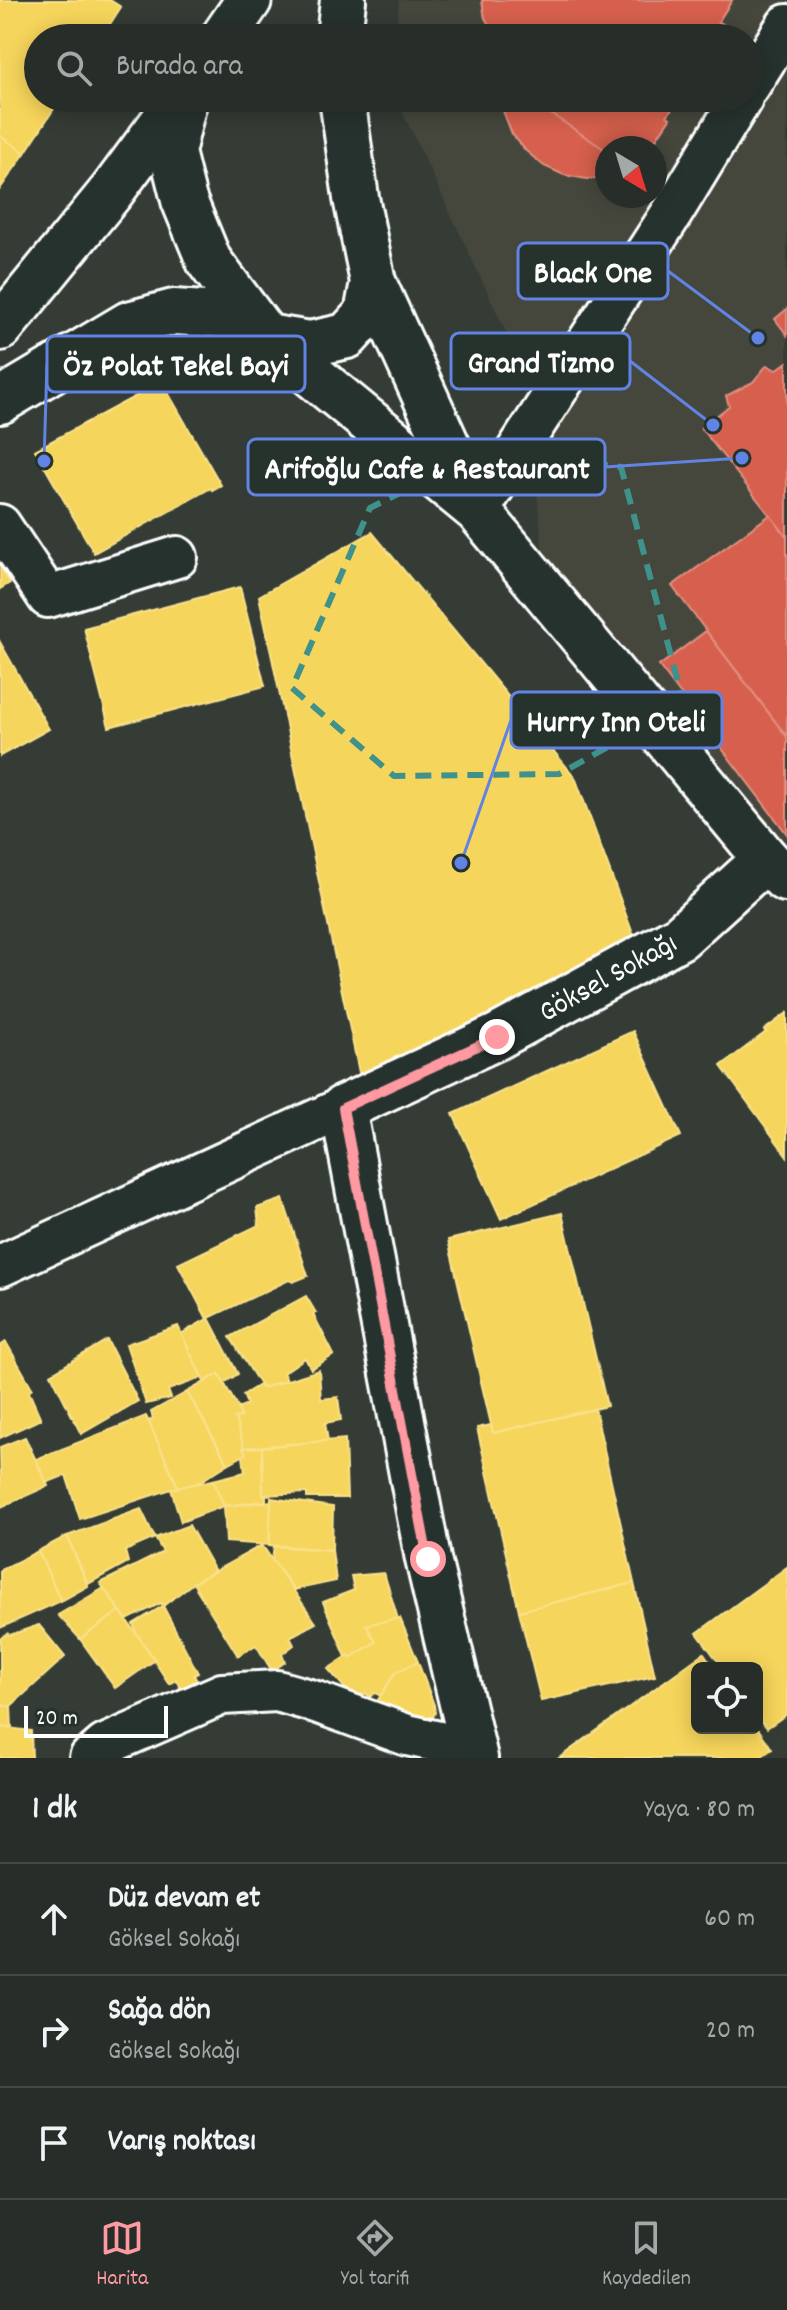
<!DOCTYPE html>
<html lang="tr">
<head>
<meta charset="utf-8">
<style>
  :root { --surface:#272d28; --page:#333934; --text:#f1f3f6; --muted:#a4a8a8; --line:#434945; --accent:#ff9aa2 }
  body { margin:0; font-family:Dekko,sans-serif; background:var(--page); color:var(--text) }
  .controls { position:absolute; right:24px; bottom:24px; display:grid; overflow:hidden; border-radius:12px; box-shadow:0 4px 20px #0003 }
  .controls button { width:72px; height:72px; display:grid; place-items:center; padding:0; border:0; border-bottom:2px solid var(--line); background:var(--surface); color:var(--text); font:40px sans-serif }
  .compass { position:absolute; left:595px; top:136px; width:72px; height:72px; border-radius:50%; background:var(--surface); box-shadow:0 4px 20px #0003; rotate:142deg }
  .scale { position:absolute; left:24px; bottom:20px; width:144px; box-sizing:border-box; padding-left:8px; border:4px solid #fff; border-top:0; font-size:22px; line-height:28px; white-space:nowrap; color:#fff; -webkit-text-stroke:6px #26332d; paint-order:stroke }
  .stop { position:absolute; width:24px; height:24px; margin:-18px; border:6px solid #ff9aa2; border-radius:50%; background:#fff }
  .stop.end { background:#ff9aa2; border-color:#fff; box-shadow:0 2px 8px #0008 }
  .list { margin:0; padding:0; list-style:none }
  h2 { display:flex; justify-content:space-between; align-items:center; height:104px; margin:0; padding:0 32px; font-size:34px }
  h2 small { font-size:26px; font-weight:400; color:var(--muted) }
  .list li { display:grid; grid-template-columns:52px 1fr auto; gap:24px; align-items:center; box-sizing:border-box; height:112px; padding:0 32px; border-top:2px solid var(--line) }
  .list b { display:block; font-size:30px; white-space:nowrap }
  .list p { margin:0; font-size:26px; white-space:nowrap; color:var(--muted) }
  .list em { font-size:26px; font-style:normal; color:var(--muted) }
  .icon { flex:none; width:44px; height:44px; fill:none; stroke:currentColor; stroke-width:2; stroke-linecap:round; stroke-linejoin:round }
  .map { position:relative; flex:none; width:787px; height:1758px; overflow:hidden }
  .search { position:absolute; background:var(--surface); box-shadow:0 4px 20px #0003; left:24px; right:24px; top:24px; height:88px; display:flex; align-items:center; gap:20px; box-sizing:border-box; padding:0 28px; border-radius:44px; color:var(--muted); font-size:30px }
  .sheet { height:440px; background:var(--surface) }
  nav { display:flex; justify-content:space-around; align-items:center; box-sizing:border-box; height:112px; border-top:2px solid var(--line); background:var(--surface); font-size:22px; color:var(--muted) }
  nav a { display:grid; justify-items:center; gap:4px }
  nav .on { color:var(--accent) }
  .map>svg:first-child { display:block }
  .built { fill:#44473e; fill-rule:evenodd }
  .homes { fill:#f6d55c; stroke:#f9e28d; stroke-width:2 }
  .shops { fill:#d6604d; stroke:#e29082; stroke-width:2 }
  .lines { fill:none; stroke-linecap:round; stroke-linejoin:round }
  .street-casing { stroke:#fff; stroke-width:46 }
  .secondary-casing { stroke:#fff; stroke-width:50 }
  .street { stroke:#26332d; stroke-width:40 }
  .secondary { stroke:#26332d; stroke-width:44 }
  .route { stroke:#ff9aa2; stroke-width:10 }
  .marked { fill:none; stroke:#3f918b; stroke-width:6; stroke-dasharray:16 10; stroke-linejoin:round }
  .labels { text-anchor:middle; stroke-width:8; stroke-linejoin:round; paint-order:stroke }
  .street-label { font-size:30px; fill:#fff; stroke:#26332d }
  .leader { fill:none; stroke:#6183e4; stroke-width:3 }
  .callout-dot { fill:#6183e4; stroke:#26332d; stroke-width:3 }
  .callout { fill:#26332d; stroke:#6183e4; stroke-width:3 }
  .callout-label { font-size:32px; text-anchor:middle; font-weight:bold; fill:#fff }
</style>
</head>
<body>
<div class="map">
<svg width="787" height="1758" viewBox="0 0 787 1758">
  <rect width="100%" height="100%" fill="#343c35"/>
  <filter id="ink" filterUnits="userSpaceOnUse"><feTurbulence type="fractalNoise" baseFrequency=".0125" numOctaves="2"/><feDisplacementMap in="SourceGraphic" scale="16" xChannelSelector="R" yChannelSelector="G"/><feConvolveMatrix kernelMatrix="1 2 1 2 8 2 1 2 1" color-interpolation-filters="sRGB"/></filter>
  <g filter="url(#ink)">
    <path class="built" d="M 399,0 L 787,0 L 787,848 L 544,567 L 526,374 L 396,98 L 749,98 L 749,38 L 396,38 ZM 607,148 L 655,148 L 655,196 L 607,196 Z"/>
    <g class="homes">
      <path d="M 0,0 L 110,0 L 121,7 L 101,38 L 38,38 L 38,98 L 61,98 L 25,153 L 0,136 Z"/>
      <path d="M 0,136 L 25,153 L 0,189 Z"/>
      <path d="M 162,382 L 221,485 L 212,490 L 211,488 L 94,553 L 35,450 Z"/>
      <path d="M 372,532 L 575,777 L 639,950 L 361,1082 L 259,596 Z"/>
      <path d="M 0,566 L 10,583 L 0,589 Z"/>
      <path d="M 240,587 L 265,686 L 109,727 L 84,628 Z"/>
      <path d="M 0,642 L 49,729 L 0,756 Z"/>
      <path d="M 787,1013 L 787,1156 L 721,1066 L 766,1032 L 764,1030 Z"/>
      <path d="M 633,1031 L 681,1136 L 501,1219 L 453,1114 Z"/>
      <path d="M 283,1199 L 308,1276 L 293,1282 L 289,1280 L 207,1319 L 178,1264 L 259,1225 L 257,1208 Z"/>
      <path d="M 562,1213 L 607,1406 L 493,1433 L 448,1240 Z"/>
      <path d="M 306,1296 L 316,1313 L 313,1314 L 334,1355 L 311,1369 L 305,1358 L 283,1373 L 287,1380 L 262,1388 L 230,1337 Z"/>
      <path d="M 209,1318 L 238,1374 L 224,1383 L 219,1374 L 204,1382 L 181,1334 Z"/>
      <path d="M 178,1326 L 202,1378 L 168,1390 L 171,1398 L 146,1404 L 126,1344 Z"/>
      <path d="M 107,1340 L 138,1401 L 81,1434 L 51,1374 Z"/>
      <path d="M 6,1342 L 32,1388 L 29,1392 L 41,1419 L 0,1438 L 0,1346 Z"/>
      <path d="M 319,1370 L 321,1399 L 338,1397 L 341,1420 L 325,1423 L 328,1441 L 243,1448 L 235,1418 L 241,1417 L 237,1409 L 247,1404 L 243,1395 L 259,1385 L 262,1388 Z"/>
      <path d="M 219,1374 L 238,1408 L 241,1417 L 235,1418 L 246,1454 L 228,1464 L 187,1392 Z"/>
      <path d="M 187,1392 L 228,1464 L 193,1486 L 178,1487 L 148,1421 L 153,1419 L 151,1412 Z"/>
      <path d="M 595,1409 L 634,1583 L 519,1611 L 477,1428 L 491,1425 L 493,1433 Z"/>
      <path d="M 146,1416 L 178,1487 L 80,1519 L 66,1475 L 46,1483 L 36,1459 Z"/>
      <path d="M 25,1437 L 48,1486 L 1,1507 L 0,1447 Z"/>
      <path d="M 345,1439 L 347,1498 L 307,1498 L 307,1493 L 263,1495 L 262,1447 Z"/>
      <path d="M 262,1447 L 263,1495 L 266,1494 L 266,1501 L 224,1506 L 213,1480 L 245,1472 L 243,1456 L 246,1454 L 243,1448 Z"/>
      <path d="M 213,1480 L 224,1506 L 181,1522 L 171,1489 Z"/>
      <path d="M 271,1498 L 333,1507 L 332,1550 L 269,1545 Z"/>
      <path d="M 271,1501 L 269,1545 L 226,1542 L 224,1506 Z"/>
      <path d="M 141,1509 L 155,1538 L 125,1551 L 128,1562 L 88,1584 L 67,1536 Z"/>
      <path d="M 189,1525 L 215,1571 L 193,1583 L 163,1606 L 161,1603 L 127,1620 L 100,1583 L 163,1552 L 155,1538 Z"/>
      <path d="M 67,1536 L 88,1586 L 61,1601 L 38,1551 Z"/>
      <path d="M 262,1545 L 316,1623 L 290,1637 L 294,1645 L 282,1654 L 285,1662 L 272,1671 L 256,1645 L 238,1656 L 193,1583 Z"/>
      <path d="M 274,1546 L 332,1550 L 336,1581 L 294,1590 L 272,1559 Z"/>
      <path d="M 38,1551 L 61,1601 L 0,1628 L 0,1570 Z"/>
      <path d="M 787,1567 L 787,1714 L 767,1728 L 757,1715 L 757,1668 L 723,1668 L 697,1633 Z"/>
      <path d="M 384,1573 L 398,1619 L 366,1625 L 376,1642 L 350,1658 L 349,1655 L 346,1657 L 323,1602 L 354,1590 L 351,1576 Z"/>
      <path d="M 634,1583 L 655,1676 L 541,1701 L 519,1611 Z"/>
      <path d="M 104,1588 L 120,1611 L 80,1639 L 58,1615 Z"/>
      <path d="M 163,1606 L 198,1673 L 194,1675 L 199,1685 L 184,1694 L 176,1680 L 169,1684 L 137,1634 L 133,1624 Z"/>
      <path d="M 120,1611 L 155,1660 L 115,1688 L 80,1639 Z"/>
      <path d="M 400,1618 L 418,1662 L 396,1672 L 381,1696 L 375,1693 L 370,1697 L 365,1693 L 357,1702 L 328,1669 L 349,1655 L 350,1658 L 376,1642 L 366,1625 Z"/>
      <path d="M 39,1625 L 65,1657 L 11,1706 L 4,1706 L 0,1702 L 0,1639 L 7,1633 L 10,1635 Z"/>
      <path d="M 704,1653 L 714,1668 L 697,1668 L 697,1728 L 757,1727 L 772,1749 L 759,1758 L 559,1758 Z"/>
      <path d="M 418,1662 L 434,1705 L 435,1713 L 426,1730 L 372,1709 L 396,1672 Z"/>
      <path d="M 0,1706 L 11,1706 L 12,1729 L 0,1727 Z"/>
      <path d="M 0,1727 L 31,1731 L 32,1758 L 0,1758 Z"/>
    </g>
    <g class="shops">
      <path d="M 482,0 L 732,0 L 718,22 L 723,24 L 714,38 L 497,38 L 485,18 Z"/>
      <path d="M 482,0 L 732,0 L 718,22 L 723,24 L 714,38 L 497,38 L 485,18 Z"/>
      <path d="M 498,98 L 679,98 L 667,116 L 670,118 L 650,148 L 607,148 L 607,178 L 587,179 L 564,175 L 544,166 L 526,151 L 512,134 Z"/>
      <path d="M 527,98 L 679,98 L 667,116 L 670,118 L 650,148 L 607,148 L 607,151 Z"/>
      <path d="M 787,309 L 787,335 L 775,319 Z"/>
      <path d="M 787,362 L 787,537 L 701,428 L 729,406 L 726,396 L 753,382 L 767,365 L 776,370 Z"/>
      <path d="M 770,515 L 787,537 L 787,737 L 672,586 Z"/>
      <path d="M 706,631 L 787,737 L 787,834 L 659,666 Z"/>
    </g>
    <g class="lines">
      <defs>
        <g id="street">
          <path d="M 749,86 L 787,25"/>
          <path d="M 478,511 L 672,213 L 742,98"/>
          <path d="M 0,525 L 48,597 L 177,557"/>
          <path d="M 0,1266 L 343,1108"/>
          <path d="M 90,1758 L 105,1745 L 222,1694 L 277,1691 L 316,1702 L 407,1735 L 472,1749"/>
        </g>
        <g id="secondary">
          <path d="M 223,38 L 249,0"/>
          <path d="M 339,38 L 343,0"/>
          <path d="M 185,98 L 172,152 L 184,200 L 209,261 L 266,337 L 478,511 L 766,859 L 785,879"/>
          <path d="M 373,282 L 473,502"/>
          <path d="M 0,328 L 112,191 L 177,103"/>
          <path d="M 0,401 L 129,324 L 174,312 L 221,315 L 266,337 L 310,344 L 347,336 L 367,314 L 373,282 L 356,198 L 342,98"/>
          <path d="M 475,1758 L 428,1559 L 343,1108 L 497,1037 L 680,937 L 766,859"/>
        </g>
      </defs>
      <use href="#street" class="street-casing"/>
      <use href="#secondary" class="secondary-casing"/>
      <use href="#street" class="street"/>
      <use href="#secondary" class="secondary"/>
    </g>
  </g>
  <g class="lines" filter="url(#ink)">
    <path class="route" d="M 428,1559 L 343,1108 L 497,1037"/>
  </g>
  <path class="marked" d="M 489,448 L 621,467 L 684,705 L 559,774 L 394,776 L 292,688 L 370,508 Z"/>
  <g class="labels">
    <g class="street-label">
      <text transform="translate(607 976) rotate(-29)" y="10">Göksel Sokağı</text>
    </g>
  </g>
  <path class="leader" d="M758 338L668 271M713 425L630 361M44 461L47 364M742 458L605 467M461 863L511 720"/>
  <g class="callout-dot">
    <circle cx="758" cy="338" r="8"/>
    <circle cx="713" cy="425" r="8"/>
    <circle cx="44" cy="461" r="8"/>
    <circle cx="742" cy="458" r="8"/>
    <circle cx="461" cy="863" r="8"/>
  </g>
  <g class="callout">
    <rect x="518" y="243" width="150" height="56" rx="8"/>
    <rect x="451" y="333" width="179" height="56" rx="8"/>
    <rect x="47" y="336" width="258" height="56" rx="8"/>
    <rect x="248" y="439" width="357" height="56" rx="8"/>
    <rect x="511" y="692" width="211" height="56" rx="8"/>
  </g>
  <g class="callout-label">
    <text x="593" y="282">Black One</text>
    <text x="541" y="372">Grand Tizmo</text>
    <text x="176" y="375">Öz Polat Tekel Bayi</text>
    <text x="427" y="478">Arifoğlu Cafe &amp; Restaurant</text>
    <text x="616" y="731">Hurry Inn Oteli</text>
  </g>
</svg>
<div class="controls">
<button><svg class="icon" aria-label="locate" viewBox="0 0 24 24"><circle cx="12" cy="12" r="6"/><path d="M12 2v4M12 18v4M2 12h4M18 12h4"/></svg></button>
</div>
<svg class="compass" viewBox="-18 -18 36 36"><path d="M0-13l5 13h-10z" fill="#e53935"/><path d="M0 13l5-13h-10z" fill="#a4a8a8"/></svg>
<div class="scale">20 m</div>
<div class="stop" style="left:428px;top:1559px"></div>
<div class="stop end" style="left:497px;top:1037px"></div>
<div class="search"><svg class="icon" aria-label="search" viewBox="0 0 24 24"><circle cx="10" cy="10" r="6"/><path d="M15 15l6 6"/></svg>Burada ara</div>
</div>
<section class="sheet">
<h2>1 dk<small>Yaya · 80 m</small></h2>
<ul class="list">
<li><svg class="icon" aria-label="ahead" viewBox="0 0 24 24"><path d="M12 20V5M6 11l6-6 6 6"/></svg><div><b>Düz devam et</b><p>Göksel Sokağı</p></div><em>60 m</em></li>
<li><svg class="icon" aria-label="right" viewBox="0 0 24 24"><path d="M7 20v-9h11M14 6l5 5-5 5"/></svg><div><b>Sağa dön</b><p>Göksel Sokağı</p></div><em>20 m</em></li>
<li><svg class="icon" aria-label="arrive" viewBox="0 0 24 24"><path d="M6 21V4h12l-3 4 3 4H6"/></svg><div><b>Varış noktası</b></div></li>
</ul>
</section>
<nav>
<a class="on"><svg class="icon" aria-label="map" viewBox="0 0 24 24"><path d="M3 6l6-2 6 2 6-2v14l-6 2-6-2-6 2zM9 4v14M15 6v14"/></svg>Harita</a>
<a><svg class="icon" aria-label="directions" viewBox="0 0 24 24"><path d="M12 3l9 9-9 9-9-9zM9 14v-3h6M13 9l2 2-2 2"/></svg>Yol tarifi</a>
<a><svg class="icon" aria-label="saved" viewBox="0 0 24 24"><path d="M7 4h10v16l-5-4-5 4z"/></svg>Kaydedilen</a>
</nav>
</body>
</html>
